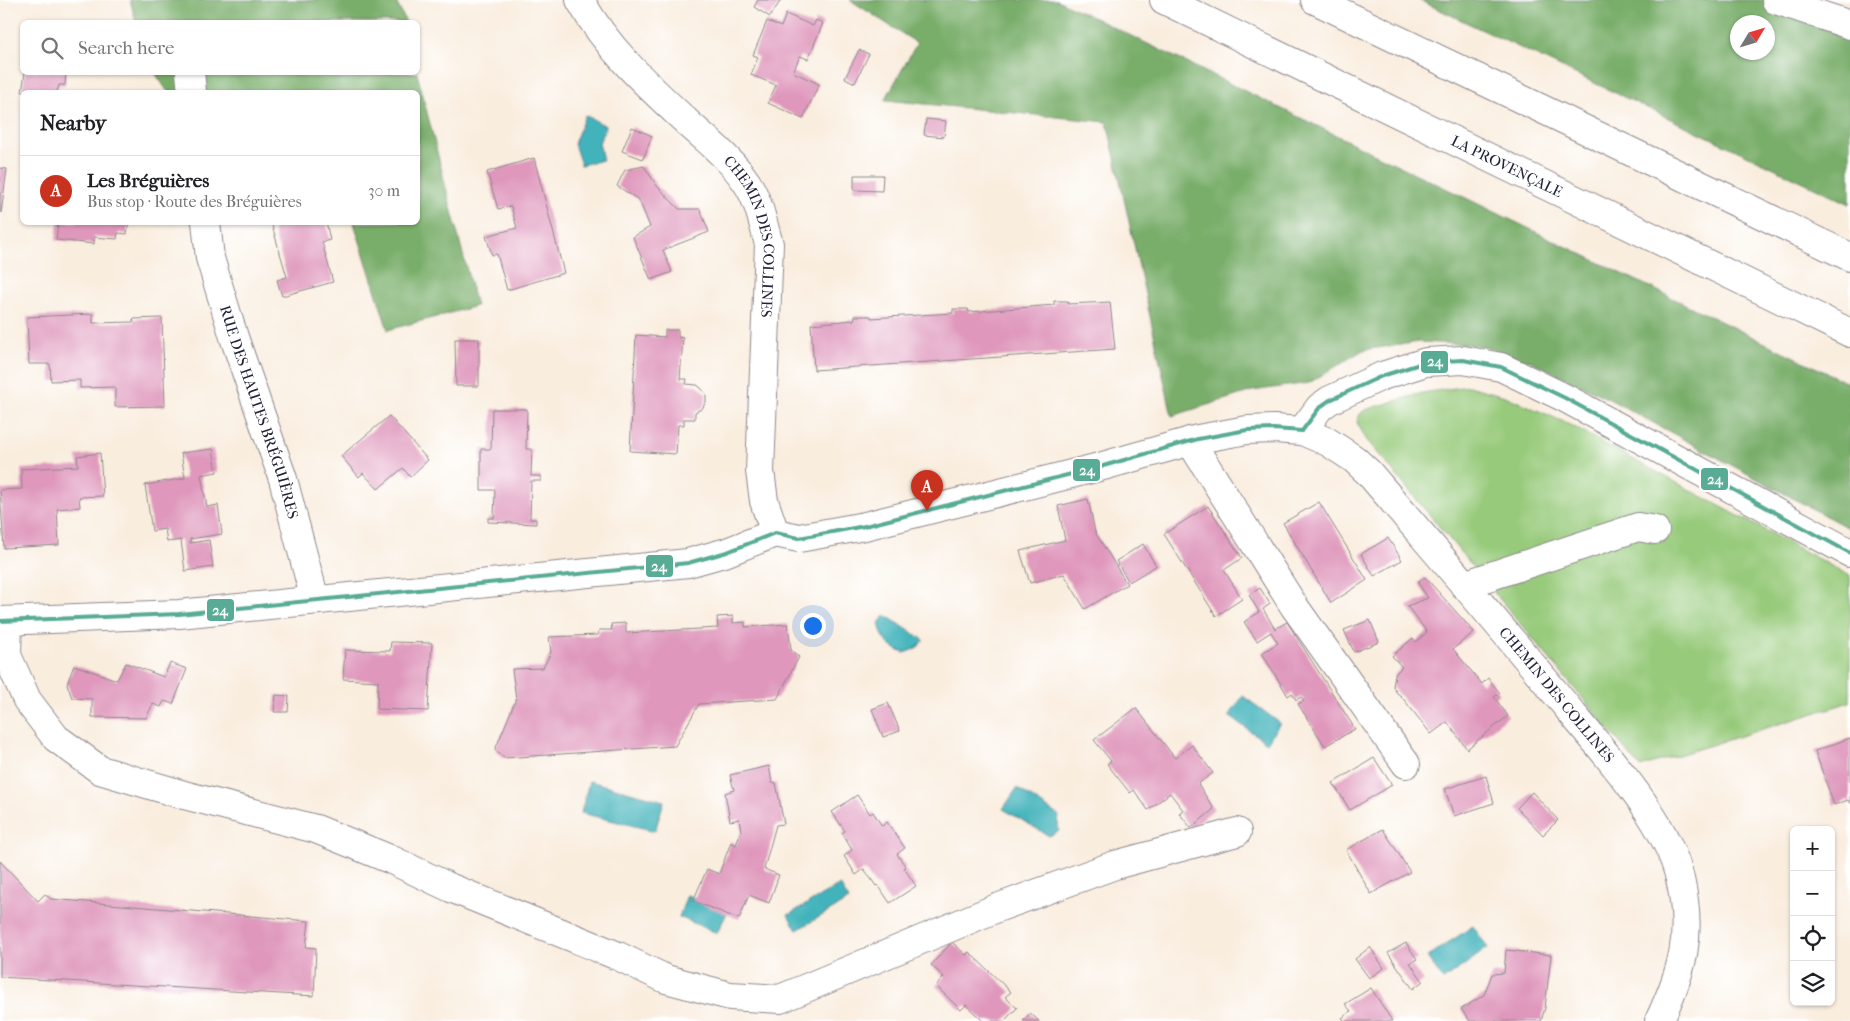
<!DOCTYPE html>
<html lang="en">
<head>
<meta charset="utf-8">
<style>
  :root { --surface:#fff; --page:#f6f6f6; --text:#202124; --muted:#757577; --line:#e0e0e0; --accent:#c8321e }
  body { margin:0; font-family:"IM FELL French Canon",serif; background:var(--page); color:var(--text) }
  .controls { position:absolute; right:15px; bottom:15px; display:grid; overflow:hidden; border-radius:8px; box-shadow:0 1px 4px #0004 }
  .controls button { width:45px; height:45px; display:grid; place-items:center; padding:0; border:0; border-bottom:1px solid var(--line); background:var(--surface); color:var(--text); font:25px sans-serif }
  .compass { position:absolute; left:1730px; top:15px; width:45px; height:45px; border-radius:50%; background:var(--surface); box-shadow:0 1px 4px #0004; rotate:52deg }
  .you { position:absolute; left:812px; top:625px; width:18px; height:18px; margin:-12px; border:4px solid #fff; border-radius:50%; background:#1a73e8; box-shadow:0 0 0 8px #1a73e833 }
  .badge { display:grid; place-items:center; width:32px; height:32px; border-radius:50%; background:var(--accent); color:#fff; font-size:16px; font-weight:700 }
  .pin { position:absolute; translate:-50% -41px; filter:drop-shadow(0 1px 2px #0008) }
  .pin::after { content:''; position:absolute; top:26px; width:18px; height:15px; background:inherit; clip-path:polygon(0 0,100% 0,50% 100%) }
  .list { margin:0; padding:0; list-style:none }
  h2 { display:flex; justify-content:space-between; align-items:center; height:65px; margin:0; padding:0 20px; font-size:21px }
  h2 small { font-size:16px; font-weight:400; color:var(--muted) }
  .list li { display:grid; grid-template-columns:32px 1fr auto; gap:15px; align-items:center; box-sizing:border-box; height:70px; padding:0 20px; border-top:1px solid var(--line) }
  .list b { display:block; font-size:19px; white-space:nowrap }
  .list p { margin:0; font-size:16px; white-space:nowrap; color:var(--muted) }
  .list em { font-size:16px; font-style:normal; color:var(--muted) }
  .icon { flex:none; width:28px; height:28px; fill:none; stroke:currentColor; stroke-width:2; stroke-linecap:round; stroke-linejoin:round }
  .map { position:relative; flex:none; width:1850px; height:1021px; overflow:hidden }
  .search { position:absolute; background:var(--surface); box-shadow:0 1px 4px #0004; left:20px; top:20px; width:400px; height:55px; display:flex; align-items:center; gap:12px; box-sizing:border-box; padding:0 18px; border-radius:8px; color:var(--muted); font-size:19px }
  .panel { position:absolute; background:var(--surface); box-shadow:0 1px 4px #0004; left:20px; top:90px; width:400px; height:135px; border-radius:8px }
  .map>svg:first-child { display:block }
  .green { fill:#97ca7a; stroke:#5c765a }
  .forest { fill:#79ae6a; stroke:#4e6852; fill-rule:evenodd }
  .water { fill:#43b3bb; stroke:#326a7b }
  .building { fill:#df97bc }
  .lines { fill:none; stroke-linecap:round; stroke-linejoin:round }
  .minor-casing { stroke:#8e888c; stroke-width:30 }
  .highway-casing { stroke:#8e888c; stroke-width:30 }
  .minor { stroke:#fff; stroke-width:28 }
  .highway { stroke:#fff; stroke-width:28 }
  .bus-1-casing { stroke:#fff; stroke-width:8 }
  .bus-1 { stroke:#58ab94; stroke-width:4 }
  .labels { text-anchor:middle; stroke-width:4; stroke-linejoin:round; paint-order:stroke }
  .street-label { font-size:15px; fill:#22223b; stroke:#fff }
  .line-badge { stroke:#fff; stroke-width:2 }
  .badge-label { font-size:14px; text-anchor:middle; font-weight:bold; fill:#fff }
</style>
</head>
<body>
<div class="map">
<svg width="1850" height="1021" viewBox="0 0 1850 1021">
  <rect width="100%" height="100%" fill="#fff"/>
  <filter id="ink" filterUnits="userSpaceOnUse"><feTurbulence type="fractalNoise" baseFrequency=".02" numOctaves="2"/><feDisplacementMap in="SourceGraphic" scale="10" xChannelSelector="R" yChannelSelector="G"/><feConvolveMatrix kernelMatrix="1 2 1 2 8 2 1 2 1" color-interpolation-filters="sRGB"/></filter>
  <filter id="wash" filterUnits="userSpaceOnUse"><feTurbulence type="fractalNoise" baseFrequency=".0096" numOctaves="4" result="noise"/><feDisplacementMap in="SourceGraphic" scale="20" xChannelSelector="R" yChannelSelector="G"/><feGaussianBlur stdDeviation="1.12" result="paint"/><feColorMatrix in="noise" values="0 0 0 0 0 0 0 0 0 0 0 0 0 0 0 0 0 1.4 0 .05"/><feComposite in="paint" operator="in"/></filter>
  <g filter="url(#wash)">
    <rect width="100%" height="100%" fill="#f9edde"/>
    <path class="green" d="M 1468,386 L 1505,396 L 1564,422 L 1850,576 L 1850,702 L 1640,767 L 1366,439 L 1357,422 L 1359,415 L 1365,410 L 1422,393 Z"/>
    <g class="forest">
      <path d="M 130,0 L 395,0 L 406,22 L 136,22 Z"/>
      <path d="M 850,0 L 1057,0 L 1850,384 L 1850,529 L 1609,399 L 1528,360 L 1477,345 L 1419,342 L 1363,350 L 1309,383 L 1252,391 L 1172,416 L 1107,122 L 885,100 L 917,43 Z"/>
      <path d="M 1419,0 L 1815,0 L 1850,12 L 1850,204 ZM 1738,22 L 1768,22 L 1768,52 L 1738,52 Z"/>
      <path d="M 155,73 L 417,73 L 476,306 L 388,330 L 354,223 L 418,222 L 418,92 L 168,92 Z"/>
    </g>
    <g class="water">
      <path d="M 585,115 L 606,126 L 599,143 L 603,160 L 581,165 L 574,144 Z"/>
      <path d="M 885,615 L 924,640 L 917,648 L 904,653 C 887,646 883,640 879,623 Z"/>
      <path d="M 1243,696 L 1280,723 L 1267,743 L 1229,716 Z"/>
      <path d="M 589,781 L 664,801 L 655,831 L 581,813 Z"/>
      <path d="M 1017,788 L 1059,816 L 1058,822 L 1059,831 L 1049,836 L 1003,809 Z"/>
      <path d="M 840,885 L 849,900 L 797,930 L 788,915 Z"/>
      <path d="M 687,895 L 728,911 L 717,933 L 679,917 Z"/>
      <path d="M 1473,926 L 1488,948 L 1443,980 L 1427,957 Z"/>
    </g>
    <g id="blocks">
      <g class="building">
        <path d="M 758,0 L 781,0 L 770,17 L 754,7 Z"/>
        <path d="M 786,14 L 813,26 L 816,20 L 823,23 L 808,59 L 800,56 L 793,72 L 819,84 L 803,119 L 768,103 L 776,85 L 751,75 L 758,57 L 753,55 L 767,21 L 781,27 Z"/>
        <path d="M 859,50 L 869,54 L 855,83 L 845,78 Z"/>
        <path d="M 25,72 L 66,72 L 65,85 L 59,85 L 57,92 L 22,92 Z"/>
        <path d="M 926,119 L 946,121 L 944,137 L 924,135 Z"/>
        <path d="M 632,127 L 652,136 L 643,159 L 622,151 Z"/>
        <path d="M 534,158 L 564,273 L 507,290 L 497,254 L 492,255 L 486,236 L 517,228 L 511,206 L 498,209 L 487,172 Z"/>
        <path d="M 644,166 L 657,186 L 679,209 L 700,209 L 709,232 L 663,250 L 672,272 L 651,280 L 633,237 L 650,227 L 639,200 L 617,186 L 625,170 Z"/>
        <path d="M 0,168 L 7,169 L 1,213 L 0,213 Z"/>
        <path d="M 854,175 L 883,175 L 882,191 L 854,190 Z"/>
        <path d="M 58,222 L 129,222 L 127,234 L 118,233 L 117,239 L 94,237 L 94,244 L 56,240 Z"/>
        <path d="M 271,222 L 326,222 L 330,240 L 322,242 L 333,282 L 282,296 L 277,280 L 287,277 Z"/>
        <path d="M 1054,301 L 1068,301 L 1068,304 L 1110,302 L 1115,349 L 814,370 L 811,324 L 854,320 L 855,316 L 871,316 L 871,318 L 953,313 L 953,309 L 968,309 L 969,312 L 1054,305 Z"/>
        <path d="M 93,314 L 93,323 L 134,322 L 133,319 L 162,318 L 165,406 L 115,407 L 115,387 L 80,388 L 80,380 L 51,381 L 50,364 L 29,364 L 27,317 Z"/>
        <path d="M 665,330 L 678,330 L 678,337 L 683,338 L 680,379 L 687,379 L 686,384 L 697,385 L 701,388 L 706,394 L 706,402 L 702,409 L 695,412 L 695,419 L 684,419 L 684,425 L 678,425 L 676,454 L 630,451 L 636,335 L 665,337 Z"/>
        <path d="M 455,339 L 479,339 L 479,386 L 456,386 Z"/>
        <path d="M 492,409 L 527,409 L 526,449 L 532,449 L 531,476 L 541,476 L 541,481 L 531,481 L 530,519 L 536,519 L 536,524 L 488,522 L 488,518 L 494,518 L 495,490 L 481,490 L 481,449 L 491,449 Z"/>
        <path d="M 389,416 L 428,460 L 410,477 L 403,468 L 378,489 L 363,473 L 359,477 L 341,456 Z"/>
        <path d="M 213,449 L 217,472 L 201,475 L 207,507 L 218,505 L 222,534 L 190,539 L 190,543 L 209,540 L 213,567 L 185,571 L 181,540 L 167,542 L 165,529 L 152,531 L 145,485 L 185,478 L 181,453 Z"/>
        <path d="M 100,453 L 103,496 L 79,497 L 80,507 L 57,509 L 59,545 L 4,548 L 0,490 L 22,489 L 21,469 L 78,466 L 77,456 Z"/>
        <path d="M 1088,499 L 1095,532 L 1127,584 L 1085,609 L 1064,574 L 1030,583 L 1020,551 L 1065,540 L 1058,506 Z"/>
        <path d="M 1319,502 L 1367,580 L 1331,603 L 1283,523 Z"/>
        <path d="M 1208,506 L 1242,558 L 1224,570 L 1242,599 L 1216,616 L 1164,534 Z"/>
        <path d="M 1388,538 L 1402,560 L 1374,576 L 1361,554 Z"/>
        <path d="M 1143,544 L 1156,566 L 1129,582 L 1116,561 Z"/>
        <path d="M 1425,577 L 1474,632 L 1453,649 L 1482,684 L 1488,678 L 1500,693 L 1494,697 L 1508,716 L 1467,749 L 1447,722 L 1431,734 L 1401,696 L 1397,693 L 1393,687 L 1395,674 L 1402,667 L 1392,656 L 1413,638 L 1416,642 L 1427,632 L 1407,606 L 1428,598 L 1418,583 Z"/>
        <path d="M 1260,588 L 1270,604 L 1263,609 L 1275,629 L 1287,622 L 1355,729 L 1325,746 L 1298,704 L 1304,701 L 1301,697 L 1296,700 L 1292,693 L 1288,696 L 1262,653 L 1278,643 L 1272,634 L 1271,632 L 1257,641 L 1244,622 L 1259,612 L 1249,595 Z"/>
        <path d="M 733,616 L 733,623 L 745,622 L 745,627 L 788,624 L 791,650 L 799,657 L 777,699 L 699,704 L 675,746 L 504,758 L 495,750 L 516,699 L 512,669 L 543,668 L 551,652 L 549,637 L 598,635 L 599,630 L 612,630 L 611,624 L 626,623 L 626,633 L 718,628 L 717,617 Z"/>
        <path d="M 1370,620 L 1379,642 L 1354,652 L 1344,630 Z"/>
        <path d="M 391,642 L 432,643 L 428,711 L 377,709 L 378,681 L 343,679 L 345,650 L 390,651 Z"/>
        <path d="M 126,663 L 164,677 L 170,663 L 187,669 L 173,704 L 164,701 L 161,707 L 153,704 L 146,718 L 92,717 L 92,699 L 72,698 L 67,684 L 74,665 L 117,680 Z"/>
        <path d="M 276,695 L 289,696 L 288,712 L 274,712 Z"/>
        <path d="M 888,703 L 900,731 L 883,737 L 872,709 Z"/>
        <path d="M 1136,708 L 1175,758 L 1192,745 L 1213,773 L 1198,784 L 1214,809 L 1191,828 L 1179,813 L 1183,810 L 1170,793 L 1148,810 L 1134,790 L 1130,793 L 1107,764 L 1111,761 L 1094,740 Z"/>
        <path d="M 1850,738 L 1850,804 L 1848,800 L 1834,805 L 1815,751 Z"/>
        <path d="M 1374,758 L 1392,785 L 1350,810 L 1333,783 Z"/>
        <path d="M 769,766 L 772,783 L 776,783 L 784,824 L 776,825 L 764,869 L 779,875 L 769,903 L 749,895 L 739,919 L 693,901 L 707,869 L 719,874 L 731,842 L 736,845 L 741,831 L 739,819 L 730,821 L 725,793 L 734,790 L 730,775 Z"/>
        <path d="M 1486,776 L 1494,803 L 1454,816 L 1445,789 Z"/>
        <path d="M 1532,792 L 1558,820 L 1543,835 L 1517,808 Z"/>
        <path d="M 857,795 L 870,814 L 873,812 L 882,826 L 887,822 L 905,848 L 897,854 L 906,867 L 904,868 L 916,886 L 890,903 L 878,885 L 876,886 L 864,869 L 856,875 L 844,856 L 852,850 L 842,833 L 845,831 L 832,812 Z"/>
        <path d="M 1383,829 L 1410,872 L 1371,894 L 1346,850 Z"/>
        <path d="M 0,861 L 38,901 L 45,894 L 51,899 L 309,921 L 306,947 L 316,948 L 314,996 L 0,977 Z"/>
        <path d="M 952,942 L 966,955 L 969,952 L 1011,992 L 1005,997 L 1017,1008 L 1004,1021 L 983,1021 L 966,1005 L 961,1010 L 936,986 L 944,977 L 931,965 Z"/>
        <path d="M 1406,943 L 1417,959 L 1410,963 L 1423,981 L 1413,989 L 1388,953 Z"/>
        <path d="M 1370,947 L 1384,968 L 1369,978 L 1355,959 Z"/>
        <path d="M 1506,950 L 1551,955 L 1545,1008 L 1541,1021 L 1470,1021 L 1461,1009 L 1484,995 L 1492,974 L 1504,973 Z"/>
        <path d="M 1371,988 L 1392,1021 L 1345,1021 L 1342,1018 L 1351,1011 L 1345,1004 Z"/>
        <path d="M 1030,1013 L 1039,1021 L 1023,1021 Z"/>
      </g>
    </g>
  </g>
  <g filter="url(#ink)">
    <use href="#blocks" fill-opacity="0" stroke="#8e888c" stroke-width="1"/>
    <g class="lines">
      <defs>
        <g id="minor">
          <path id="s1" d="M 580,0 C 607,49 648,86 688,123 C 709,142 732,160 747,183 C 759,201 763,224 769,244 L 760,471 L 764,501 L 775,533"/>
          <path d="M 1776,0 L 1850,25"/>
          <path d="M 190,72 L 192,92"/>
          <path id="s2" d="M 206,222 L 210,258 L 234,337 L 283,479 L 315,600"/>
          <path d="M 1302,431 L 1320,407 L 1330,400 L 1382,376 L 1426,362 L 1463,360 L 1501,367 L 1565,398 L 1850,553"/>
          <path d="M 1190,441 L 1294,606 L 1406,764"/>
          <path d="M 1464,585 L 1638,527 L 1655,530"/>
          <path id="s3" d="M 0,621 L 179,614 L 688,563 L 727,552 L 775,533 L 799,538 L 865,526 L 1103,466 L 1198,439 L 1247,430 L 1274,429 L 1302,431 L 1328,442 L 1354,459 L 1369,473 C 1437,553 1505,631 1571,712 C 1608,757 1668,823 1680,879 C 1693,935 1683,970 1659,1021"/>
          <path d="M 8,622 L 7,655 L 27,700 L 56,738 L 100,770 L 184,795 L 316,829 L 392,860 L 451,888 L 618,956 L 666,979 L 730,996 L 780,999 L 997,908 L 1115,865 L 1237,832"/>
        </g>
        <g id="highway">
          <path id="s4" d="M 1164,0 L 1850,333"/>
          <path d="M 1315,0 L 1850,257"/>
        </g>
      </defs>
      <use href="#minor" class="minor-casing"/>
      <use href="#highway" class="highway-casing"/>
      <use href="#minor" class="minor"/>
      <use href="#highway" class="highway"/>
      <defs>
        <g id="bus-1">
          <path d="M 1302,431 L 1320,407 L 1330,400 L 1382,376 L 1426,362 L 1463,360 L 1501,367 L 1565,398 L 1850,553"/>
          <path d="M 0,621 L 179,614 L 688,563 L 727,552 L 775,533 L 799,538 L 865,526 L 1103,466 L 1198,439 L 1247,430 L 1274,429 L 1302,431"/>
        </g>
      </defs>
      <use href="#bus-1" class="bus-1-casing"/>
      <use href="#bus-1" class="bus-1"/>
    </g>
  </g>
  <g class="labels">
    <g class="street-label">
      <text dy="5" stroke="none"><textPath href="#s4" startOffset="381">LA PROVENÇALE</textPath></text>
      <text dy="5" stroke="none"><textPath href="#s1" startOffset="302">CHEMIN DES COLLINES</textPath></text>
      <text dy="5" stroke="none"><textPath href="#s2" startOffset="198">RUE DES HAUTES BRÉGUIÈRES</textPath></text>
      <text dy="5" stroke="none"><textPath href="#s3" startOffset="1694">CHEMIN DES COLLINES</textPath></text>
    </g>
  </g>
  <g class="line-badge">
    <rect x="1420" y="350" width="29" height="24" rx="5" fill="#58ab94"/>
    <rect x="1072" y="458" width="29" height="24" rx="5" fill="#58ab94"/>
    <rect x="1700" y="467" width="29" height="24" rx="5" fill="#58ab94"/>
    <rect x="645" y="554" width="29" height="24" rx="5" fill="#58ab94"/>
    <rect x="206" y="598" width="29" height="24" rx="5" fill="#58ab94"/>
  </g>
  <g class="badge-label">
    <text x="1435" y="366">24</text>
    <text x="1087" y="475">24</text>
    <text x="1715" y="484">24</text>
    <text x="659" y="571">24</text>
    <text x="220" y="615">24</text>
  </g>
</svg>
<div class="controls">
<button>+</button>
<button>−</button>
<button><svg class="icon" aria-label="locate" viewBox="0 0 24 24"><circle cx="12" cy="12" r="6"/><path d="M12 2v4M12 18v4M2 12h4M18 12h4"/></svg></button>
<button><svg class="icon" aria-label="layers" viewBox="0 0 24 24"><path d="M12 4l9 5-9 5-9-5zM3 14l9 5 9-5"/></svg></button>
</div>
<svg class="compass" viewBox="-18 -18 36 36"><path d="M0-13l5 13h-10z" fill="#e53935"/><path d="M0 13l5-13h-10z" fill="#757577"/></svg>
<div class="you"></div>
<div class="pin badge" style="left:927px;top:511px">A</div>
<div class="search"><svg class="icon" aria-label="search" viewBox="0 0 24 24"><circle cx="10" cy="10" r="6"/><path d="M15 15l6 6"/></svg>Search here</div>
<section class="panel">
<h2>Nearby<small></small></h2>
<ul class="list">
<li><span class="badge">A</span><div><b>Les Bréguières</b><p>Bus stop · Route des Bréguières</p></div><em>30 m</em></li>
</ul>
</section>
</div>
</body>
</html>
